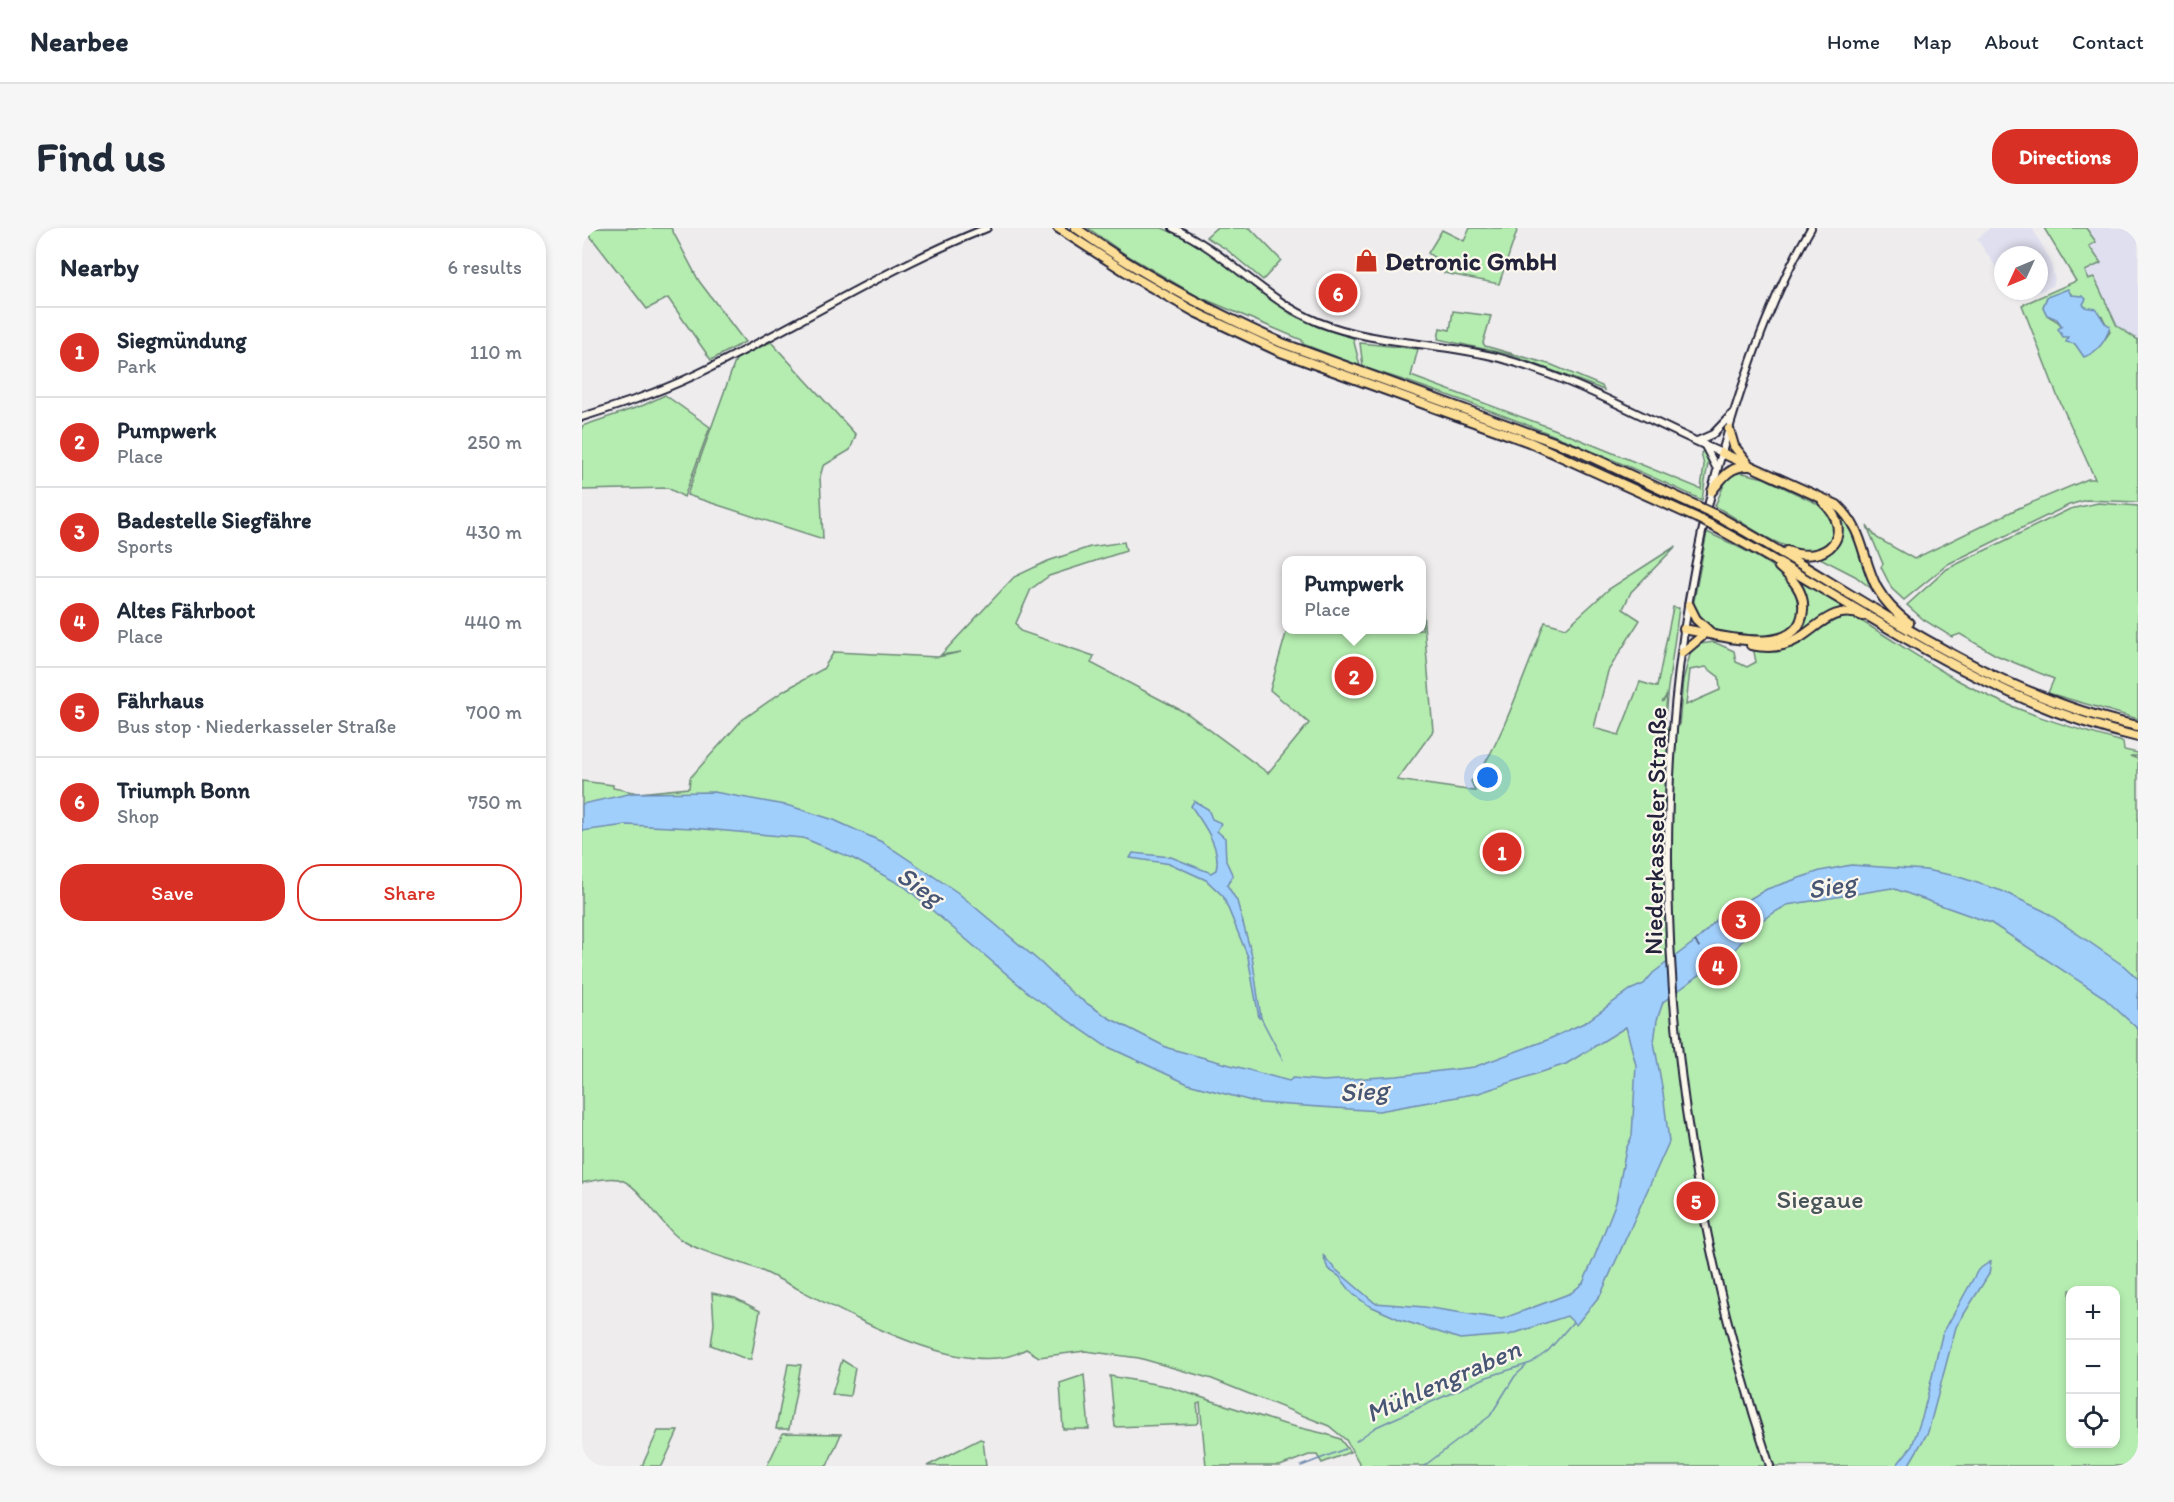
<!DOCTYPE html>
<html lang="en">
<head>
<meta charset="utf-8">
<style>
  :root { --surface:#fff; --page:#f6f6f7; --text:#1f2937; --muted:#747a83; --line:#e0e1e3; --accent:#d93025 }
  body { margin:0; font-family:Itim,sans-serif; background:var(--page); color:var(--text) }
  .controls { position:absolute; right:18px; bottom:18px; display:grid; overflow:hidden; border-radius:12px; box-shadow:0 3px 9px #0003 }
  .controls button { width:54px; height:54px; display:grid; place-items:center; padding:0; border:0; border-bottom:2px solid var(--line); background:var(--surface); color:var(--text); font:30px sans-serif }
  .compass { position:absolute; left:1412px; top:18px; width:54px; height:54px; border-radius:50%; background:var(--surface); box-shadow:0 3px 9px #0003; rotate:226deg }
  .you { position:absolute; left:906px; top:550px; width:21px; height:21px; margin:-15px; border:4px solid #fff; border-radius:50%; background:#1a73e8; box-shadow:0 0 0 9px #1a73e833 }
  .badge { display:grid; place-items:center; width:39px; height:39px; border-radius:50%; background:var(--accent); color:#fff; font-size:20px; font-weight:700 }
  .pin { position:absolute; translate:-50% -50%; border:3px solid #fff; box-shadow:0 2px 6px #0006 }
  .popup { position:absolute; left:700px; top:328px; width:144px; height:78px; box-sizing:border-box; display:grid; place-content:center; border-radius:12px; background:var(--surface); filter:drop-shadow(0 2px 4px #0005); font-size:20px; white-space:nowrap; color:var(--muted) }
  .popup b { font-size:22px; color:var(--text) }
  .popup::after { content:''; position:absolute; left:50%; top:100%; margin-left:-12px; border:12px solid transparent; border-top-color:var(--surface) }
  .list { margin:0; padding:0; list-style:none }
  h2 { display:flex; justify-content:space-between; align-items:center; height:78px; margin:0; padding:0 24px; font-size:26px }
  h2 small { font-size:20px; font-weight:400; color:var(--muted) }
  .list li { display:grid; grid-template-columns:39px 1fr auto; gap:18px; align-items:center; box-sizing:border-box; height:90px; padding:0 24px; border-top:2px solid var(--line) }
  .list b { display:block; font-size:22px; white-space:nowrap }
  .list p { margin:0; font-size:20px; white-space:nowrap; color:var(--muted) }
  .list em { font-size:20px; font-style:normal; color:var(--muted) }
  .actions { display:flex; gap:12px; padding:18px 24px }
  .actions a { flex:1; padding:14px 0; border:2px solid var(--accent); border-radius:24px; text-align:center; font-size:21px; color:var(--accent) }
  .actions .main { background:var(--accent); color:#fff }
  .icon { flex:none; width:33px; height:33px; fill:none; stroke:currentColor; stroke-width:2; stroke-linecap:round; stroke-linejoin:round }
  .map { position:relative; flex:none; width:1556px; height:1238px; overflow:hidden; border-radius:24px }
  header { display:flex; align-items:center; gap:36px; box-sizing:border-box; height:84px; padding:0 30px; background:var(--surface); border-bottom:2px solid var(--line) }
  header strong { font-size:28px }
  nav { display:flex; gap:33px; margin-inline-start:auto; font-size:21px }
  .intro { display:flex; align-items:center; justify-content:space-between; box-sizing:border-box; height:144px; padding:0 36px }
  h1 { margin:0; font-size:42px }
  .button { padding:15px 27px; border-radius:24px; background:var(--accent); color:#fff; font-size:21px; font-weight:700 }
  main { display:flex; gap:36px; padding:0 36px }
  aside { flex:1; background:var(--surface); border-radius:24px; box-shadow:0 3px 9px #0003 }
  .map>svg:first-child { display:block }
  .built { fill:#dfdfef }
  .green { fill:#b5edb0; stroke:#6c8876; stroke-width:1.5; fill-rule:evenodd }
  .water { fill:#a1cffc; stroke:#6e8aaf; stroke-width:1.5 }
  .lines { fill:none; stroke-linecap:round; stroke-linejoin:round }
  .stream { stroke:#6e8aaf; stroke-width:1.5 }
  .ferry { stroke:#485675; stroke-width:1.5; stroke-dasharray:8 6; stroke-linecap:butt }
  .secondary-casing { stroke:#22223b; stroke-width:10 }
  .motorway-casing { stroke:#22223b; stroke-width:12 }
  .secondary { stroke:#fbf7ec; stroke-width:6 }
  .motorway { stroke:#fdde96; stroke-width:8 }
  .motorway-bridge-casing { stroke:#22223b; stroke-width:12; stroke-linecap:butt }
  .motorway-bridge { stroke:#fdde96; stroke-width:8 }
  .labels { text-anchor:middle; stroke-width:4.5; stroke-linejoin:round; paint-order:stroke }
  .poi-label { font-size:26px; font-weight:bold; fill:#22223b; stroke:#fbf7ec; text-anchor:start }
  .street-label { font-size:26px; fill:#22223b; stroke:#fbf7ec }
  .park-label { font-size:26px; fill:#475558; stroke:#fbf7ec }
  .water-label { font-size:27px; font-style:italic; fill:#485675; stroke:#fbf7ec }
</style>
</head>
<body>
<header>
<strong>Nearbee</strong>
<nav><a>Home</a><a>Map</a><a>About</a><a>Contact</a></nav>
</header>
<div class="intro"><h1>Find us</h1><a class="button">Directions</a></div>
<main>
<aside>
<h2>Nearby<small>6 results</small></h2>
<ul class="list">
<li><span class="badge">1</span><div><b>Siegmündung</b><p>Park</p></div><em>110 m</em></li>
<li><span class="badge">2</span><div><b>Pumpwerk</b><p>Place</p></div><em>250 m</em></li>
<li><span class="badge">3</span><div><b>Badestelle Siegfähre</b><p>Sports</p></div><em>430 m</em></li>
<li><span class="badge">4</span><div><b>Altes Fährboot</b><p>Place</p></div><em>440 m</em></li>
<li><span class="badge">5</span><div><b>Fährhaus</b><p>Bus stop · Niederkasseler Straße</p></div><em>700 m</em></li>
<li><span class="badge">6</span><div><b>Triumph Bonn</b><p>Shop</p></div><em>750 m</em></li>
</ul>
<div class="actions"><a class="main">Save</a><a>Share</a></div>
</aside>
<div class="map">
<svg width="1556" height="1238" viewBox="0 0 1556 1238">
  <rect width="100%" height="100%" fill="#eeeced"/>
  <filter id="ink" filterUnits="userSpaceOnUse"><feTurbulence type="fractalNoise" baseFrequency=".0167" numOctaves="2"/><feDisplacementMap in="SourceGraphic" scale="12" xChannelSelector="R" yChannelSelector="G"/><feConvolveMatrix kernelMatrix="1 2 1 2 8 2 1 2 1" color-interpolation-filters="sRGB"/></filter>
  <g filter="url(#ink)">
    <g class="built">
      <path d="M 1408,0 L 1450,0 L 1468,32 L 1473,53 L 1469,59 L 1437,72 L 1430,63 L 1457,63 L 1457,27 L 1421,27 L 1421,49 L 1395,11 Z"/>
      <path d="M 1504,0 L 1556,0 L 1556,112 L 1535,98 L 1512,49 L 1506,51 L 1503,43 L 1519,35 L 1507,18 L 1513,14 Z"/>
    </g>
    <g class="green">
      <path d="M 2,0 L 89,0 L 117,53 L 163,114 L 129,132 L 86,70 L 65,81 Z"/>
      <path d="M 506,0 L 580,0 L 592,5 L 619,18 L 709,86 L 736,99 L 771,110 L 778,138 L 721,116 L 720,112 L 615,68 L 543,26 Z"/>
      <path d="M 634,0 L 668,0 L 699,32 L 681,52 L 644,21 L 624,9 Z"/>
      <path d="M 888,0 L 936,0 L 917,56 L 862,45 L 865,39 L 846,25 L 860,2 L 882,13 Z"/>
      <path d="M 1462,0 L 1504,0 L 1514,14 L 1507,18 L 1519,35 L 1503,43 L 1506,51 L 1512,49 L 1535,98 L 1556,112 L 1556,274 L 1504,272 L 1487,277 L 1366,336 L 1322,372 L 1310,361 L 1299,339 L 1301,336 L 1285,298 L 1295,310 L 1332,331 L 1437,280 L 1506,251 L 1513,251 L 1475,167 L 1440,77 L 1494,53 ZM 1487,64 L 1503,79 L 1520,88 L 1528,104 L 1518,118 L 1493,116 L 1480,104 C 1480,92 1472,93 1465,87 L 1461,79 L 1465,69 Z"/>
      <path d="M 871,83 L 909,88 L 901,115 L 903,118 L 970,137 L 1020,158 L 1022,162 L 929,127 L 856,111 L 858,100 L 868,102 Z"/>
      <path d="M 189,114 L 274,207 L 268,222 L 241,238 L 238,249 L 241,311 L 105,267 L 154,131 Z"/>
      <path d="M 778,115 L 836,121 L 829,148 L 972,201 L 1119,261 L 1122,237 L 1119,225 L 1121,223 L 1127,229 L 1120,272 C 1011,220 895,175 781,139 Z"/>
      <path d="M 83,167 L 128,199 L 102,269 L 86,260 L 0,262 L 0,198 L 62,177 Z"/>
      <path d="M 1156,244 L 1182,250 L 1240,278 C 1270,301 1243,331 1210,320 C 1185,313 1156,291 1133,278 L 1144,252 Z"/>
      <path d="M 1516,275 L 1556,278 L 1556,491 L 1466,465 L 1472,451 L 1414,427 L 1378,406 L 1370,409 L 1342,392 L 1325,377 L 1365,341 L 1488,281 Z"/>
      <path d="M 1254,282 L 1270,301 L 1294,364 L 1273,348 L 1236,329 L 1250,321 Z"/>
      <path d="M 1125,304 C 1153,318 1190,332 1210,357 C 1222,372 1221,395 1204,405 C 1190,413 1141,408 1127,400 C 1119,396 1115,386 1111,378 Z"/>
      <path d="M 542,314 L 544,323 L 467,348 L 449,361 L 434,395 L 438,403 L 512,428 L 509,435 L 606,486 L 686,545 L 727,495 L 688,462 L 705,402 L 840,402 L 840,373 L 851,503 L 815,552 L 893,563 L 889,553 C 912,536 950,426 963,394 L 984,400 L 1027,361 L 1094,318 L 1049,364 L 1041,381 L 1058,392 L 1026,443 L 1012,500 L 1037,507 L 1058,454 L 1075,459 L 1091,379 L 1097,380 L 1085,467 L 1080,474 L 1085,469 L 1082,499 L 1097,498 L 1101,452 L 1109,423 L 1118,416 L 1132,414 L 1152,423 L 1154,434 L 1165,439 L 1174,434 L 1171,419 L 1195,420 L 1259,388 L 1270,389 L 1281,394 C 1314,414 1345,435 1379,454 C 1429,482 1486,499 1541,514 L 1542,522 L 1556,525 L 1556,528 L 1548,528 L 1556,531 L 1556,1238 L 779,1238 L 764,1212 L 747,1198 L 630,1151 L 557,1130 L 503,1123 L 457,1129 L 444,1121 C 380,1160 238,1069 178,1042 C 152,1031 121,1026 98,1011 C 77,997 59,956 36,951 C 25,949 11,953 0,955 L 0,553 L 31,557 L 31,560 L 56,565 L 107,560 L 108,550 L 160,492 L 203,462 L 241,441 L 252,424 L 356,429 L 379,424 L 359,427 L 432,349 L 466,333 L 508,319 ZM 1124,439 L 1137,449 L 1138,462 L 1104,477 L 1108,442 ZM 1488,1062 L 1534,1062 L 1534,1216 L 1488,1216 Z"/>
      <path d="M 1215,352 L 1269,382 L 1248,385 L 1208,410 C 1228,394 1228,373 1215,352 Z"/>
      <path d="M 130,1065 L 153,1070 L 178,1083 L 169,1131 L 164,1131 L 129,1117 L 132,1096 Z"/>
      <path d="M 260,1132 L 273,1140 L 268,1168 L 250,1166 Z"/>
      <path d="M 206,1136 L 219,1137 L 207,1201 L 194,1201 Z"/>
      <path d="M 502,1147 L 507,1201 L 481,1201 L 478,1155 Z"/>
      <path d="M 528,1148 L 584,1158 L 702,1196 L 744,1206 L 758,1211 L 768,1224 L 740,1235 L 735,1227 L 727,1227 L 698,1238 L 624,1238 L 618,1175 L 615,1176 L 617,1193 L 614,1196 L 533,1199 Z"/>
      <path d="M 76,1203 L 96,1203 L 80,1238 L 60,1238 Z"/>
      <path d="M 201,1205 L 259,1206 L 245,1238 L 185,1238 Z"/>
      <path d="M 398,1211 L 401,1212 L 404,1238 L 345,1238 Z"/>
    </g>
    <g class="water">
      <path d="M 1486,61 L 1489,67 L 1501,68 L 1504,71 L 1501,76 L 1503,79 L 1514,81 L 1523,95 L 1528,98 C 1525,110 1517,124 1502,129 L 1493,116 L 1484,114 L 1486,109 L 1481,109 L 1476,101 L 1480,98 L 1475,91 L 1465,87 L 1461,79 L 1465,69 Z"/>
      <path d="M 132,564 L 208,578 L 252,592 L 300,614 L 375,664 L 458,734 L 492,767 L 527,790 L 586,820 L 707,853 L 711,850 L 741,853 L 815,848 L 892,839 L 965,812 L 1004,794 L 1048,762 L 1062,756 L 1071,745 L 1116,711 L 1139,687 L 1185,661 L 1238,643 L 1269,637 L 1344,642 L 1374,648 L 1420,663 L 1462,683 L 1542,738 L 1556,751 L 1556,801 L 1520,768 L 1409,695 L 1310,660 L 1205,677 L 1175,695 L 1154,720 L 1081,774 L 1075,792 L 1072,814 L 1081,864 L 1087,914 L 1019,1066 L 994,1097 L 985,1088 L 927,1107 L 878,1111 L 819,1092 L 786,1077 L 771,1066 L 757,1048 L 746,1041 L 741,1027 L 752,1040 L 793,1075 L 842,1079 L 920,1091 L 989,1065 L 1001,1055 L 1012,1030 L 1034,974 L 1044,921 L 1050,908 L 1054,837 L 1044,799 L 984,836 L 897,865 L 797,883 L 677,875 L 606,856 L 522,817 L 449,767 L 323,659 L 272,631 L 221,610 L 111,600 L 44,597 L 0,603 L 0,576 L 51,565 Z"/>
      <path d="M 612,573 L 626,581 L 630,591 L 639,595 L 635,603 L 643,610 L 644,633 L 651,648 L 645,657 L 655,673 L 670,728 L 679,790 L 677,790 L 666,729 L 641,668 L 624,652 L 589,636 L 548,630 L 551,625 L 589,629 L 629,645 L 634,642 C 640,621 621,595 609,578 Z"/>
      <path d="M 1409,1033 L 1407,1046 L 1374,1099 L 1346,1204 L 1326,1238 L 1314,1238 L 1330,1218 L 1341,1186 L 1360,1107 L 1396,1042 Z"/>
    </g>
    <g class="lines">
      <g class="stream">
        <path d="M 679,790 L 701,832"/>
        <path d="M 774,1213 L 794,1199 L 905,1149 L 949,1135 L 966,1123 L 991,1094"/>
        <path d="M 719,1238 L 763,1221"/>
        <path d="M 842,1238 L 908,1188 L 933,1148 L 944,1138"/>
      </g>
      <path class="ferry" d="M 1113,713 L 1130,737"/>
      <defs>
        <g id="secondary">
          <path d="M 591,0 C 644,23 682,72 736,94 C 794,117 858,114 918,130 C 997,152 1066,193 1140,225"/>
          <path d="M 0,189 C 38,177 75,165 111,148 C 210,101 303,40 405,0"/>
          <path d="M 1115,213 L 1131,206 L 1150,186"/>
          <path d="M 1122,216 L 1135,241"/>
          <path d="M 1188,1238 C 1078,906 1045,532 1149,194 C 1170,126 1193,62 1229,0"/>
        </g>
        <g id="motorway">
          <path d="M 476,0 L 555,51 L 615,85 L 696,123 L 947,214 L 1115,290"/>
          <path d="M 494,0 C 558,46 628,83 700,115 L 994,222 L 1117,279"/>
          <path d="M 1147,201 L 1152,218 L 1167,237"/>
          <path d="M 1140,225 L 1255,277 C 1283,303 1279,329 1295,360 C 1303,374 1315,386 1327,395"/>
          <path d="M 1130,263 C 1140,250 1148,238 1166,238"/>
          <path d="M 1132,286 C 1268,359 1402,467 1556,498"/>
          <path d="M 1129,297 C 1271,372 1397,472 1556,509"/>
          <path d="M 1205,323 C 1245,338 1275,306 1241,274"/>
          <path d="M 1107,377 L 1114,391 L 1128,404"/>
          <path d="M 1102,401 C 1132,406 1218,433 1221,382 C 1223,364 1210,350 1197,339"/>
          <path d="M 1169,417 C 1179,419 1191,420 1201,417 C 1231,410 1246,373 1281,388"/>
          <path d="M 1100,425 L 1119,409"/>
        </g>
      </defs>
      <use href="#secondary" class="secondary-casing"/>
      <use href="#motorway" class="motorway-casing"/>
      <use href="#secondary" class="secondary"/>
      <use href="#motorway" class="motorway"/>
      <defs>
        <g id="motorway-bridge">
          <path d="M 1117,279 L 1132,286"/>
          <path d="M 1115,290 L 1129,297"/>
        </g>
      </defs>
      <use href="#motorway-bridge" class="motorway-bridge-casing"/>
      <use href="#motorway-bridge" class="motorway-bridge"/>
    </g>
  </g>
  <defs>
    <symbol id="shop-bare" viewBox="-9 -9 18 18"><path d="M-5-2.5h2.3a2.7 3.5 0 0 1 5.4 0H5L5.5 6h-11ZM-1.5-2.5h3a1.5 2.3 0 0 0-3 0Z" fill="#c8321e" stroke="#fbf7ec" stroke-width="2.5" paint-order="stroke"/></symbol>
  </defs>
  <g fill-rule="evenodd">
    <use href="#shop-bare" x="768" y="16" width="33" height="33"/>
  </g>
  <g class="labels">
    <g class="poi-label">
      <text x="803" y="42">Detronic GmbH</text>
    </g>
    <g class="street-label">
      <text transform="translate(1073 603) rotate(-89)" y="9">Niederkasseler Straße</text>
    </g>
    <g class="park-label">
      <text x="1238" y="980">Siegaue</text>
    </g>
    <g class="water-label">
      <text transform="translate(338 658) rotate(35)" y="9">Sieg</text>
      <text transform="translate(1250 658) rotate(-10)" y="9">Sieg</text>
      <text transform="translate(782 863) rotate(-4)" y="9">Sieg</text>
      <text transform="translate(861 1153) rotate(-24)" y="9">Mühlengraben</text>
    </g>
  </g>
</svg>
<div class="controls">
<button>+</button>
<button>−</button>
<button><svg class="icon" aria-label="locate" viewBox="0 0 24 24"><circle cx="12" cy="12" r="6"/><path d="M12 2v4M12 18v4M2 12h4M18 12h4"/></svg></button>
</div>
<svg class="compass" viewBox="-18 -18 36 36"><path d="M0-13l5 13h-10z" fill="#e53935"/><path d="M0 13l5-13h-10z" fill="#747a83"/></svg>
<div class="you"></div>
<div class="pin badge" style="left:920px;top:624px">1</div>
<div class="pin badge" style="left:772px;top:448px">2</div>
<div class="popup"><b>Pumpwerk</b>Place</div>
<div class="pin badge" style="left:1159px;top:692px">3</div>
<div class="pin badge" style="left:1136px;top:738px">4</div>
<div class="pin badge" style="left:1114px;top:973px">5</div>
<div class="pin badge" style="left:756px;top:65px">6</div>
</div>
</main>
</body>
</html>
